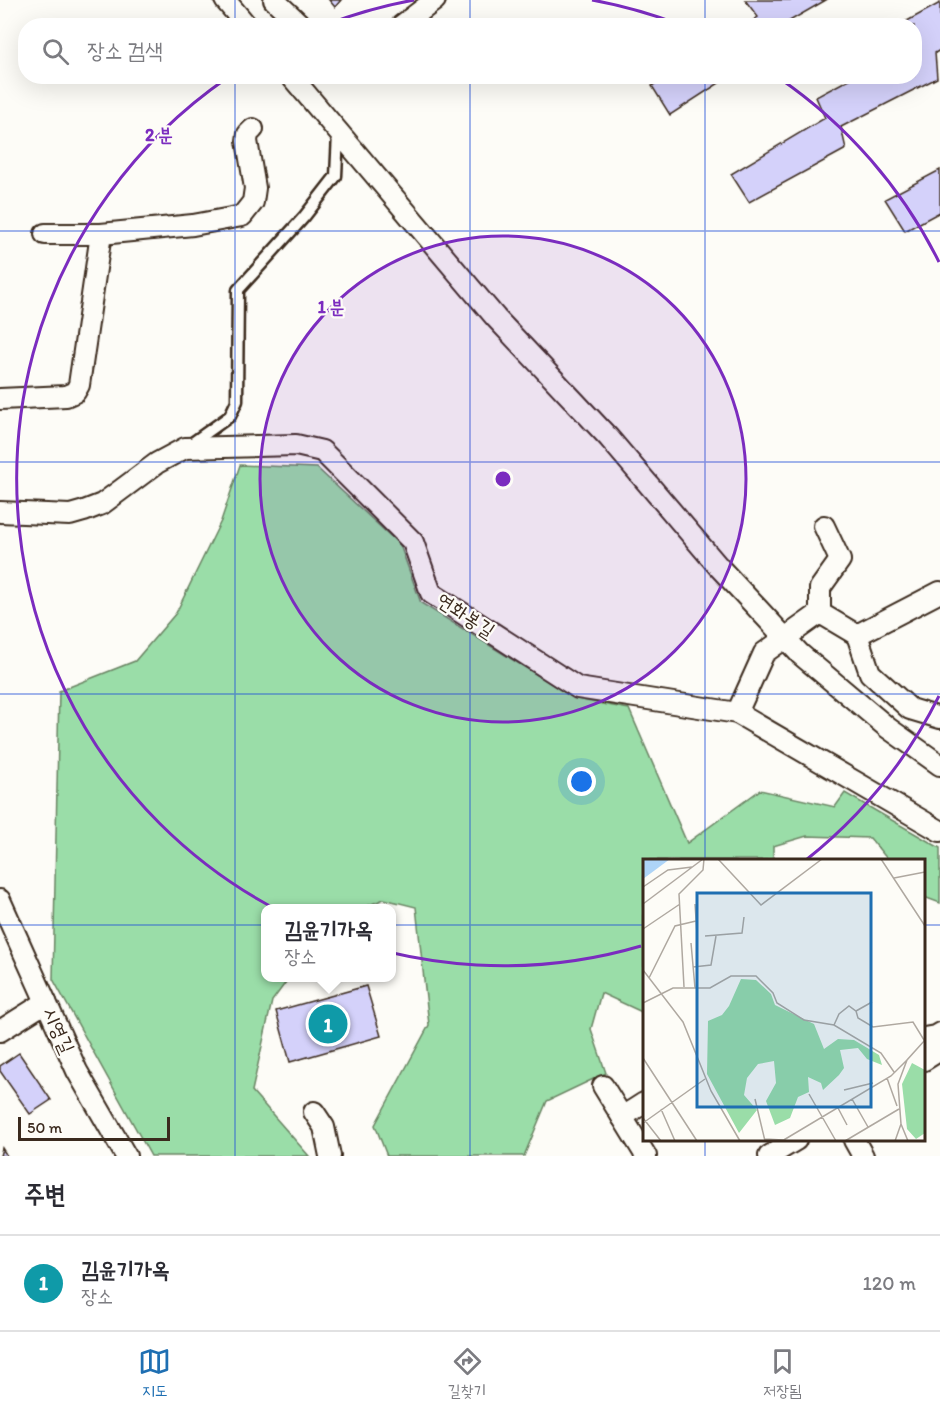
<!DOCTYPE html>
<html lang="ko">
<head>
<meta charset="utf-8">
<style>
  :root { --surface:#fff; --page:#f2f2f3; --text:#2b2b33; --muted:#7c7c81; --line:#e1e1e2; --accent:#1f6fb2 }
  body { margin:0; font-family:Itim,"Poor Story",sans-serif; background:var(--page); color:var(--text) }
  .scale { position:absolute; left:18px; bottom:15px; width:152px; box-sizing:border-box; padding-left:6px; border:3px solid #3b2a1e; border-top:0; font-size:16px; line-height:21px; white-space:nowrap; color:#3b2a1e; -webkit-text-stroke:4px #fdfcf7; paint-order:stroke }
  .you { position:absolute; left:582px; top:782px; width:21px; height:21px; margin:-15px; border:4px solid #fff; border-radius:50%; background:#1a73e8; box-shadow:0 0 0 9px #1a73e833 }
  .badge { display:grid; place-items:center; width:39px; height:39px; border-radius:50%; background:var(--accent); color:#fff; font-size:20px; font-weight:700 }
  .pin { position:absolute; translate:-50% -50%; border:3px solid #fff; box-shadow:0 2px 6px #0006 }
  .popup { position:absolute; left:261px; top:904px; width:135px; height:78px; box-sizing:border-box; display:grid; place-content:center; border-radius:12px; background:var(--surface); filter:drop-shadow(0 2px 4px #0005); font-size:20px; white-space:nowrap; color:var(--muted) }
  .popup b { font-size:22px; color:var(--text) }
  .popup::after { content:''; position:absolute; left:50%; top:100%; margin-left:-12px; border:12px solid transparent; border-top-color:var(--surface) }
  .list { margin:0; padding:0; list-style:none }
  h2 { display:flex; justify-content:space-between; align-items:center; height:78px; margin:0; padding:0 24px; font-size:26px }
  h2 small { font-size:20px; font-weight:400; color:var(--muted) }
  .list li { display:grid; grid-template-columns:39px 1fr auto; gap:18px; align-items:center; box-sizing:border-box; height:96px; padding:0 24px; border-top:2px solid var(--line) }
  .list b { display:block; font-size:22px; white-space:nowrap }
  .list p { margin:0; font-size:20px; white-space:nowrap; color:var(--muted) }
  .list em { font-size:20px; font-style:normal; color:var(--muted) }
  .icon { flex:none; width:33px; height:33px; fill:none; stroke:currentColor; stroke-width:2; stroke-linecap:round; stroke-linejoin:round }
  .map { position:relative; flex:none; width:940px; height:1156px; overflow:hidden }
  .search { position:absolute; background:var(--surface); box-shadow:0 6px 24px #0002; left:18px; right:18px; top:18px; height:66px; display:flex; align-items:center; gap:15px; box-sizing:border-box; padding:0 21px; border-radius:24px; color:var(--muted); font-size:22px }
  .sheet { height:174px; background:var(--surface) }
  nav { display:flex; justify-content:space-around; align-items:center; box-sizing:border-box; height:84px; border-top:2px solid var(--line); background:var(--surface); font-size:16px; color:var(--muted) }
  nav a { display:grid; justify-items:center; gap:3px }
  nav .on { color:var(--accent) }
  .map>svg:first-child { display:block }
  .green { fill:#9adda8; stroke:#6a8463; stroke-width:1.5 }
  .building { fill:#d4d1fa; stroke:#3b2a1e; stroke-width:1.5 }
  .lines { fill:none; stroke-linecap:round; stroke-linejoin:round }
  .lane-casing { stroke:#3b2a1e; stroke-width:15 }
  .street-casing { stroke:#3b2a1e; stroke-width:24 }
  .lane { stroke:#fdfcf7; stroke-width:10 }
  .street { stroke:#fdfcf7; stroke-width:20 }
  .grid { fill:none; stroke:#1d4ed8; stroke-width:1.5; stroke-opacity:0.55 }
  .ring { fill:none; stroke:#7b2cbf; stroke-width:3 }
  .labels { text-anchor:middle; stroke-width:4.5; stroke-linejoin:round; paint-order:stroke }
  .street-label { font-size:20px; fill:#3b2a1e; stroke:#fdfcf7 }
  .inset-road { fill:none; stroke:#afa8a0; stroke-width:1.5 }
  .view { fill:#1f6fb2; fill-opacity:0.15; stroke:#1f6fb2; stroke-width:3 }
  .inset-edge { fill:none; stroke:#3b2a1e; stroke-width:3 }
  .centre { fill:#7b2cbf; stroke:#fdfcf7; stroke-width:3 }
  .ring-label { font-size:18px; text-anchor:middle; font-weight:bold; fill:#7b2cbf; stroke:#fdfcf7; stroke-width:4.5; stroke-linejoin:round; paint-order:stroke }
</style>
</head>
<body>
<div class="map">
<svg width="940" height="1156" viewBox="0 0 940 1156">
  <rect width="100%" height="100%" fill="#fdfcf7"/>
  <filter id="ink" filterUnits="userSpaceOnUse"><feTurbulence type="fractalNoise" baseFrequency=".0167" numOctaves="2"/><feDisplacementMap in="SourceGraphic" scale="12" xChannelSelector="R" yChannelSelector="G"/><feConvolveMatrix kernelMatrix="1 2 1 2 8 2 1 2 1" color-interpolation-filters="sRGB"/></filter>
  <g filter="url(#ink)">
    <path class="green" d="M 240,465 L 317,468 L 400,545 L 421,603 L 576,699 L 629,709 L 687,843 L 760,790 L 835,807 L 845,793 L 940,848 L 940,903 L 924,897 L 924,860 L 888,860 L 870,838 L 807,836 L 773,846 L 773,860 L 644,860 L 644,1013 L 601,993 L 591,1029 L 606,1073 L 547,1101 L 524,1156 L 387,1156 L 375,1125 L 429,1025 L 416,907 L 384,899 L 362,908 L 265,908 L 265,978 L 289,978 L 272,1001 L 252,1091 L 309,1156 L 151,1156 L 53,979 L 59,691 L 135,661 L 176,613 L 221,521 Z"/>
    <g class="building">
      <path d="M 329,0 L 341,0 L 335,7 Z"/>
      <path d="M 745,0 L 826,0 L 781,26 L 745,26 L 758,17 Z"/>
      <path d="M 940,3 L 940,50 L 935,53 L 937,78 L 841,127 L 846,149 L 749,202 L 731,174 L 825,118 L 816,97 L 855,76 L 914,76 L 914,45 L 918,43 L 914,40 L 914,26 L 898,26 Z"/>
      <path d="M 667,76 L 730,76 L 670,115 L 652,86 Z"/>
      <path d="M 940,170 L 940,212 L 905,231 L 885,199 Z"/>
      <path d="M 366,986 L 381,1036 L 290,1062 L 276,1011 Z"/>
      <path d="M 19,1053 L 51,1100 L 30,1114 L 0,1071 L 0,1066 Z"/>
      <path d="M 2,1148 L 7,1156 L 0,1156 Z"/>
    </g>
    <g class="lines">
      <defs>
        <path id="lane" d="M 188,446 L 230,416 L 237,401 L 238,290 L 304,217 L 336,176 L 338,134"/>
        <g id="street">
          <path d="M 225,0 L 247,26"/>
          <path d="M 274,0 L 302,26"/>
          <path d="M 401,26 L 435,0"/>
          <path d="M 291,76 L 496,318 L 609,438 L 718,566 L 800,654 L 888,728 L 940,765"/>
          <path d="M 45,234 L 101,234 L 193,225 L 242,216 L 253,202 L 255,188 L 247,141 L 248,134 L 253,129"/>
          <path d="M 0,399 L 66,396 L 75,392 L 79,385 L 101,234"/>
          <path d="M 0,512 L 70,515 L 84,511 L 102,504 L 157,463 L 185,448 L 296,445 L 322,451 L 413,542 L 431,593 L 578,688 L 737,713 L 940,831"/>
          <path d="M 820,613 L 820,588 L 840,560 L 824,526"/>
          <path d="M 857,635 L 870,673 L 910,709 L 940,718"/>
          <path d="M 737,713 L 764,653 L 820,613 L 857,635 L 940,592"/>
          <path d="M 0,900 L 77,1071 L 126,1156"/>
          <path d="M 0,1031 L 46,1002"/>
          <path d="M 924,1038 L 935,1036 L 940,1033"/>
          <path d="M 924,1060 L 940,1050"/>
          <path d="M 603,1086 L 646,1156"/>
          <path d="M 314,1112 L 324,1127 L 330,1156"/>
          <path d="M 622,1117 L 644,1103"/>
          <path d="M 854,1140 L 863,1156"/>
          <path d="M 769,1156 L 796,1140"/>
        </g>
      </defs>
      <use href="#lane" class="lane-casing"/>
      <use href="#street" class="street-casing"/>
      <use href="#lane" class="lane"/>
      <use href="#street" class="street"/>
    </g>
  </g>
  <path class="grid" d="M 235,0 L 235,26M 470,0 L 470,26M 705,0 L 705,26M 235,76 L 235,1156M 470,76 L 470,1156M 705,76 L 705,860M 0,231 L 940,231M 0,462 L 940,462M 0,694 L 940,694M 0,925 L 644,925M 924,925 L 940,925M 705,1140 L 705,1156"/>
  <circle cx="503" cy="479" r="243" fill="#7b2cbf" fill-opacity=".12"/>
  <g class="ring">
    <circle cx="503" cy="479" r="243"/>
    <path d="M939 696A487 487 0 0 1 806 860M641 946A487 487 0 0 1 227 78M328 24A487 487 0 0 1 414 0M592 0A487 487 0 0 1 678 24M779 78A487 487 0 0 1 939 262"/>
  </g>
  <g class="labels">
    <g class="street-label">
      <text transform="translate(466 615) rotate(33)" y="7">연화봉길</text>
      <text transform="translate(59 1030) rotate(66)" y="7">시영길</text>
    </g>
  </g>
  <g transform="translate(643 859)">
    <rect width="282" height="282" fill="#fdfcf7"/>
    <path d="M 98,120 L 113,121 L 128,135 L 132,146 L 171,165 L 181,190 L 195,180 L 211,181 L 236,196 L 239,206 L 224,200 L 215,189 L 197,191 L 201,209 L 196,216 L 180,231 L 178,224 L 165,218 L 166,233 L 155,238 L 147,259 L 132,266 L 123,242 L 133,224 L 131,202 L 115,205 L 104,219 L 101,236 L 114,251 L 96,274 L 64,215 L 65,162 L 79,156 L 86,147 ZM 269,204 L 282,211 L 282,274 L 273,280 L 264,270 L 259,225 Z" fill="#9adda8"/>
    <path d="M 0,0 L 27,0 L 0,20 Z" fill="#aed4f7"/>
    <path class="inset-road" d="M 75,0 L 118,46 L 179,0M 238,0 L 282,67M 251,19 L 282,13M 0,28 L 25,11 L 49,8M 0,45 L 60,0M 52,45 L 54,75M 0,70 L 37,45M 62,77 L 99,74 L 101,58M 48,84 L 52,129M 50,108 L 68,106 L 73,77M 0,111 L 40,163 L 68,232 L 97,282M 6,119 L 32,67 L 53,62M 41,128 L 36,35 L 60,11 L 61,0M 0,144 L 30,129 L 67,129 L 88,117 L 113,117 L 130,134 L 134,144 L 161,161 L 191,166 L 238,194 L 251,213M 213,152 L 215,159 L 230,168 L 270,163 L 281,181M 191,166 L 196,155 L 206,147 L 213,152 L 229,143M 0,199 L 54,282M 244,219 L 254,247M 201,231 L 230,224M 166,235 L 193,282M 112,240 L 122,282M 209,240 L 225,268M 195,249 L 204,266M 18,250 L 32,282M 0,259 L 18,282M 0,264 L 62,220M 122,280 L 140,281M 139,282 L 248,217 L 264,201M 202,282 L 256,250M 252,282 L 258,265M 265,282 L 258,265 L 255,225 L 264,201 L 282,181"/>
    <path class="view" d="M 54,34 L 228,34 L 228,248 L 54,248 Z"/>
    <rect width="282" height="282" class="inset-edge"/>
  </g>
  <circle cx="503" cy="479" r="9" class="centre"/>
  <g class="ring-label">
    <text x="159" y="141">2 분</text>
    <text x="331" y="313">1 분</text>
  </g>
</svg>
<div class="scale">50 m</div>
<div class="you"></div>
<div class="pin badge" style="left:328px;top:1024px;background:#0f9aa8">1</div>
<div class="popup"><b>김윤기가옥</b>장소</div>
<div class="search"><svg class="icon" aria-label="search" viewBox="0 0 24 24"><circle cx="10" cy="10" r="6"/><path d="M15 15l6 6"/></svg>장소 검색</div>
</div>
<section class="sheet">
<h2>주변<small></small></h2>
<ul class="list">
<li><span class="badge" style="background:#0f9aa8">1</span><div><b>김윤기가옥</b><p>장소</p></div><em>120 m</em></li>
</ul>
</section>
<nav>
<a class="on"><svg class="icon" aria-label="map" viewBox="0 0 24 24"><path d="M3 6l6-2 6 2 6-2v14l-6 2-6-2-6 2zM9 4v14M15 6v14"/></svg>지도</a>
<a><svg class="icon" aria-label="directions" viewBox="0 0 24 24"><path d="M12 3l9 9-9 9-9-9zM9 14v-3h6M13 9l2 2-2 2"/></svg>길찾기</a>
<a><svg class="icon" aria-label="saved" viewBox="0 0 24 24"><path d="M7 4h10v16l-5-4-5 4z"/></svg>저장됨</a>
</nav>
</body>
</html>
